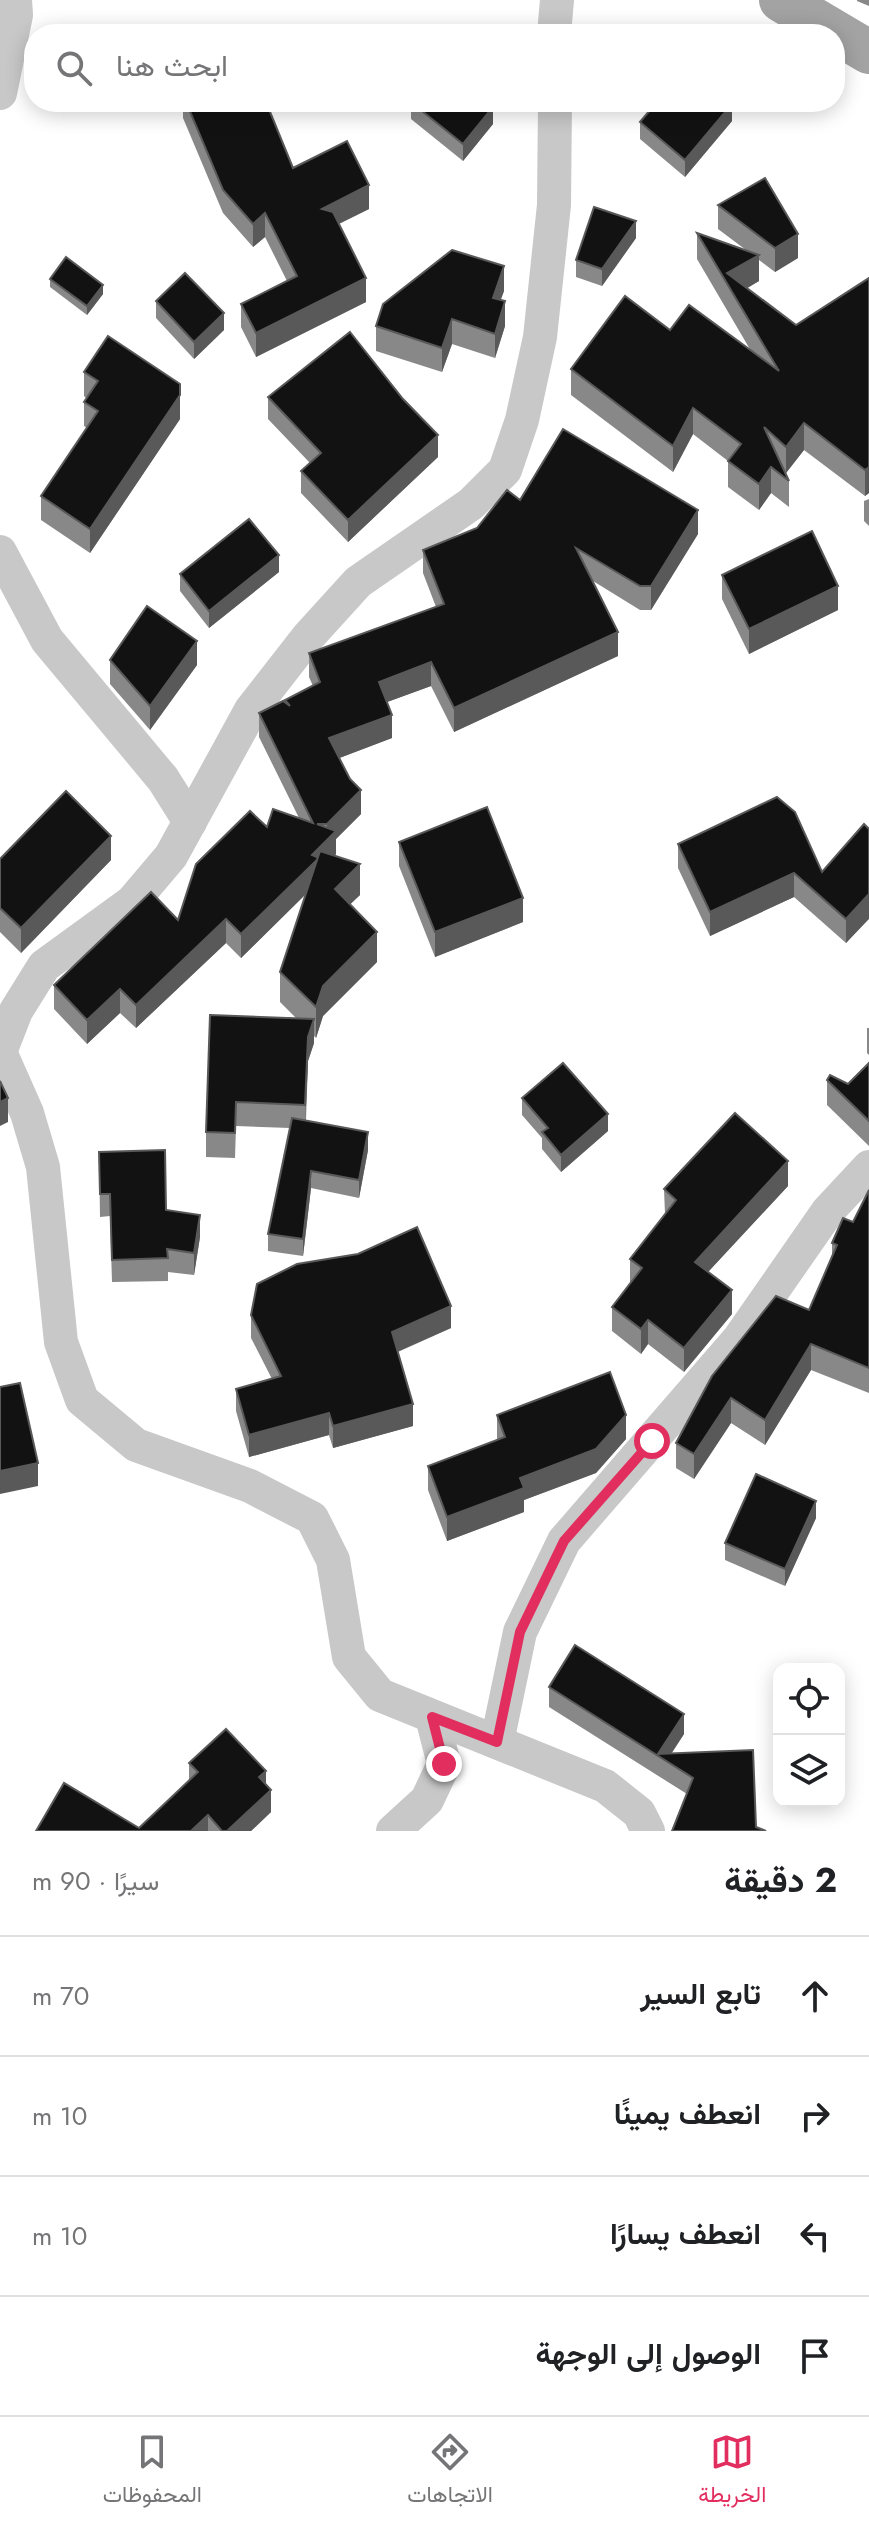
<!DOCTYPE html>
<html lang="ar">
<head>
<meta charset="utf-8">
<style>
  :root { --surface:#fff; --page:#f6f6f6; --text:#202124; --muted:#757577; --line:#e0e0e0; --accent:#e22e5f }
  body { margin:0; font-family:Jost,Vazirmatn,sans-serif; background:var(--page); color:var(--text); direction:rtl }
  .controls { position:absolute; right:24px; bottom:24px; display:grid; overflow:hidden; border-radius:16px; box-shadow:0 4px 20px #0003 }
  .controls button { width:72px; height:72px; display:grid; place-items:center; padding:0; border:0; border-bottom:2px solid var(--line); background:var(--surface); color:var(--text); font:40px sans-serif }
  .stop { position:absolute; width:24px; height:24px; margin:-18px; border:6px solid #e22e5f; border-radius:50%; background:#fff }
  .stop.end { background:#e22e5f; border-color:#fff; box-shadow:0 2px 8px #0008 }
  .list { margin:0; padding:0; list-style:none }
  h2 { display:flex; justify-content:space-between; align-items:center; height:104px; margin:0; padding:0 32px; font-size:34px }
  h2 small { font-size:26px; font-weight:400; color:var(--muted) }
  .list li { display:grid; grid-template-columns:52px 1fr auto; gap:24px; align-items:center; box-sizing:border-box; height:120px; padding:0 32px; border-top:2px solid var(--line) }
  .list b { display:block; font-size:30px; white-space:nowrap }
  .list em { font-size:26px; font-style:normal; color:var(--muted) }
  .icon { flex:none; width:44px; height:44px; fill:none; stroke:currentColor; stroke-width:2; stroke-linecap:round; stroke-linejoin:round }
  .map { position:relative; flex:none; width:869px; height:1831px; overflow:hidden; direction:ltr }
  .search { position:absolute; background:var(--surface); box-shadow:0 4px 20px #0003; left:24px; right:24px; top:24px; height:88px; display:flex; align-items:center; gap:20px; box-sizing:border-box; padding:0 28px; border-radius:32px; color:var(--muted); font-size:30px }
  .sheet { height:584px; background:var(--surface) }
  nav { display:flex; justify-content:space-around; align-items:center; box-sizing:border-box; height:112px; border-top:2px solid var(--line); background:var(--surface); font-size:22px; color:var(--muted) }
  nav a { display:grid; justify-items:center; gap:4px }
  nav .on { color:var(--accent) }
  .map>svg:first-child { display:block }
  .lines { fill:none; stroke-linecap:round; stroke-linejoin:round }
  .street { stroke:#c8c8c8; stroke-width:34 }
  .primary { stroke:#a3a3a3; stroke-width:44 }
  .wall { fill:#888 }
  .shaded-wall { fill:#595959 }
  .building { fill:#121212; stroke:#595959; stroke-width:2 }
  .route { stroke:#e22e5f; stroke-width:10 }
</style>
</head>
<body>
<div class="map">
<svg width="869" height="1831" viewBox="0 0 869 1831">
  <rect width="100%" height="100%" fill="#fff"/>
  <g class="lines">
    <g class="street">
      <path d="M 554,34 L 557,0"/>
      <path d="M 0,93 L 16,15 L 15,0"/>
      <path d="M 0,552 L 47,640 L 163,779 L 190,822"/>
      <path d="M 0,1052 L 16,1011 L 44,966 L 132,902 L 171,856 L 251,710 L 308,637 L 358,582 L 471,504 L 505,470 L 522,420 L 540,337 L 554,205 L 555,102"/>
      <path d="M 0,1052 L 27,1113 L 43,1167 L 61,1342 L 82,1400 L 136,1445 L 250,1486 L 312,1518 L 333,1560 L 349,1657 L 380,1695 L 605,1786 L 639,1813 L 648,1831"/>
      <path d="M 497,1742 L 520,1632 L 564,1541 L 739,1339 L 828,1211 L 869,1167"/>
      <path d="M 393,1831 L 427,1800 L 444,1764 L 432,1717"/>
    </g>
    <path class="primary" d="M 781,0 L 869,52"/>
  </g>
  <g class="wall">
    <path d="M 857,0 L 869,0 L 869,6 L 857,1 Z"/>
    <path d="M 183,102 L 266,102 L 293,168 L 369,209 L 339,224 L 366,302 L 256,357 L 241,327 L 241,304 L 287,281 L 265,237 L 253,247 L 223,213 L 183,118 Z"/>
    <path d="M 411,102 L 493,124 L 463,161 L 411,119 Z"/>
    <path d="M 732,121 L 685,177 L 640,139 L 640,122 Z"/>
    <path d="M 718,205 L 798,258 L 775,272 L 759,260 L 759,281 L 747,288 L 796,325 L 869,278 L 869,493 L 865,496 L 804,450 L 786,473 L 785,472 L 789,481 L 789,507 L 771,493 L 759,510 L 728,487 L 728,461 L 693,434 L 673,472 L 571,395 L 571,369 L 670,330 L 751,351 L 697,259 L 697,233 L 746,250 L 718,229 Z"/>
    <path d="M 636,238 L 602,286 L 576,277 L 576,260 Z"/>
    <path d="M 50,279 L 103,294 L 87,315 L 50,287 Z"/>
    <path d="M 504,291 L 500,300 L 505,326 L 495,358 L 452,344 L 442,372 L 376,351 L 376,326 Z"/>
    <path d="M 156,301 L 224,330 L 194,359 L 156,318 Z"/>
    <path d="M 84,372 L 180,419 L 90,553 L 41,520 L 41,496 L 87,428 L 84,426 L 84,402 L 86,398 L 84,396 Z"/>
    <path d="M 268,397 L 438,457 L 348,542 L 301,493 L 301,471 L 310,463 L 268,419 Z"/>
    <path d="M 869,499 L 869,526 L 864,521 L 864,501 Z"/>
    <path d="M 520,500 L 698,534 L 651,610 L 640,610 L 593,581 L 618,656 L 454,732 L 431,686 L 387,702 L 392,738 L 339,758 L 361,814 L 336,839 L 336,854 L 334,856 L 360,895 L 350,904 L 377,962 L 323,1016 L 316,1038 L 314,1036 L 314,1043 L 308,1061 L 306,1120 L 368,1150 L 359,1198 L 311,1188 L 303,1256 L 268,1251 L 268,1234 L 290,1128 L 236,1126 L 235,1158 L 206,1157 L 206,1132 L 296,1018 L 280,1002 L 280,972 L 306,894 L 241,958 L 226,943 L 136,1028 L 120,1013 L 87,1044 L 54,1009 L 54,985 L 178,920 L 267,827 L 299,818 L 259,737 L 259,713 L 285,703 L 285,700 L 313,686 L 309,677 L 309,653 L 436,607 L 423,573 L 423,550 L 477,528 Z"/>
    <path d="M 279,572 L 209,628 L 180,591 L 180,574 Z"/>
    <path d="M 722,575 L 838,610 L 749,654 L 722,599 Z"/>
    <path d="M 110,660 L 197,665 L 150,730 L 110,684 Z"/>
    <path d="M 399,842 L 523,922 L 435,957 L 399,866 Z"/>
    <path d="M 678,844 L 822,872 L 867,920 L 846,943 L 794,897 L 710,936 L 678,868 Z"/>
    <path d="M 0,859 L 111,860 L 21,953 L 0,932 Z"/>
    <path d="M 867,1028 L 869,1028 L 869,1055 L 867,1053 Z"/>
    <path d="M 869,1063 L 869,1146 L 827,1105 L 827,1080 L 848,1084 Z"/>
    <path d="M 522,1098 L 608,1131 L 561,1172 L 542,1149 L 542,1138 L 522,1115 Z"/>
    <path d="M 99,1152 L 200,1237 L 194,1275 L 168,1272 L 168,1281 L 112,1282 L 110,1216 L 100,1217 Z"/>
    <path d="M 788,1186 L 708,1272 L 732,1314 L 684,1372 L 648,1344 L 641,1354 L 612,1331 L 612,1307 L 630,1283 L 630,1259 L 665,1214 L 664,1189 Z"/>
    <path d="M 869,1190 L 869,1393 L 811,1370 L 765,1445 L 731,1423 L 694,1479 L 676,1468 L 676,1443 L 809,1310 L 832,1257 L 832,1243 L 853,1222 Z"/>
    <path d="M 251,1315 L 451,1328 L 398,1352 L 413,1426 L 333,1448 L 329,1435 L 249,1457 L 236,1411 L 236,1389 L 272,1379 L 251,1338 Z"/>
    <path d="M 497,1415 L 626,1439 L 596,1473 L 524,1500 L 524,1512 L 447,1541 L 428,1490 L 428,1466 L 497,1440 Z"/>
    <path d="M 816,1518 L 785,1586 L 725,1560 L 725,1543 Z"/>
    <path d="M 549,1687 L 684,1734 L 672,1753 L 756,1827 L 672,1831 L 687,1794 L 549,1707 Z"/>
    <path d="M 189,1763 L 266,1784 L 271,1812 L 251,1831 L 36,1831 L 139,1828 L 189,1781 Z"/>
  </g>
  <g class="shaded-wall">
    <path d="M 732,104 L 732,121 L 685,177 L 685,160 Z"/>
    <path d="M 493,107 L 493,124 L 463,161 L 463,144 Z"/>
    <path d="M 369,185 L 369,209 L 322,232 L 322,209 Z"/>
    <path d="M 265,213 L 265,237 L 253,247 L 253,224 Z"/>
    <path d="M 636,221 L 636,238 L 602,286 L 602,269 Z"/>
    <path d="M 798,234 L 798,258 L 775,272 L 775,248 Z"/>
    <path d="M 759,255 L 759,281 L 734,296 L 727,273 Z"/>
    <path d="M 504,266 L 504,291 L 493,322 L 493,298 Z"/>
    <path d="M 366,278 L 366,302 L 256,357 L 256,333 Z"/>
    <path d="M 103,285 L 103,294 L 87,315 L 87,306 Z"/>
    <path d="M 505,301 L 505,326 L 495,358 L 495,334 Z"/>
    <path d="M 224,313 L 224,330 L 194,359 L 194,342 Z"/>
    <path d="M 452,319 L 452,344 L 442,372 L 442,348 Z"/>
    <path d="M 180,395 L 180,419 L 90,553 L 90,529 Z"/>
    <path d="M 693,408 L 693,434 L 673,472 L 673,446 Z"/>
    <path d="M 804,423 L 804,450 L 786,473 L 786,447 Z"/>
    <path d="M 438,435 L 438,457 L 348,542 L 348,520 Z"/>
    <path d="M 771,467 L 771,493 L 759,510 L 759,484 Z"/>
    <path d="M 869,467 L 869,493 L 865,496 L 865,470 Z"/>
    <path d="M 698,510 L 698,534 L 651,610 L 651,586 Z"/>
    <path d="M 279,555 L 279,572 L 209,628 L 209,611 Z"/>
    <path d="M 838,586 L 838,610 L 749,654 L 749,629 Z"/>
    <path d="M 618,632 L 618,656 L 454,732 L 454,708 Z"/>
    <path d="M 197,641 L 197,665 L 150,730 L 150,706 Z"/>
    <path d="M 431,662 L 431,686 L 379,705 L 379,682 Z"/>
    <path d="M 392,715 L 392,738 L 329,762 L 329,738 Z"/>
    <path d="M 361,790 L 361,814 L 336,839 L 336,854 L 319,872 L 319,881 L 241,958 L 241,934 L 327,840 L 327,824 Z"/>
    <path d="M 111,836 L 111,860 L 21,953 L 21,928 Z"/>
    <path d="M 360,864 L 360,895 L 335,919 L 335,889 Z"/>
    <path d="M 794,873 L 794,897 L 710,936 L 710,912 Z"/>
    <path d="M 869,894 L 869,919 L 846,943 L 846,919 Z"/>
    <path d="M 523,898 L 523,922 L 435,957 L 435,932 Z"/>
    <path d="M 226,919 L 226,943 L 136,1028 L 136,1005 Z"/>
    <path d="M 377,932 L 377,962 L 323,1016 L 316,1038 L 316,1007 L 323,986 Z"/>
    <path d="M 120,989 L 120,1013 L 87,1044 L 87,1020 Z"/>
    <path d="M 314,1019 L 314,1043 L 308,1061 L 305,1129 L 308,1037 Z"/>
    <path d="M 8,1098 L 8,1122 L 0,1126 L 0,1102 Z"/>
    <path d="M 608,1114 L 608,1131 L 561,1172 L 561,1155 Z"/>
    <path d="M 368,1132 L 368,1150 L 359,1198 L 359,1180 Z"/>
    <path d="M 788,1161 L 788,1186 L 695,1286 L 695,1262 Z"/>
    <path d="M 311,1171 L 311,1188 L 303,1256 L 303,1239 Z"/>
    <path d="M 200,1215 L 200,1237 L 194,1275 L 194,1253 Z"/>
    <path d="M 732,1290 L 732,1314 L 684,1372 L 684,1348 Z"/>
    <path d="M 451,1306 L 451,1328 L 392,1354 L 392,1332 Z"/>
    <path d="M 648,1320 L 648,1344 L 641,1354 L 641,1329 Z"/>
    <path d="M 811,1344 L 811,1370 L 765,1445 L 765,1420 Z"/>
    <path d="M 731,1398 L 731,1423 L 694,1479 L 694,1454 Z"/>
    <path d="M 413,1404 L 413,1426 L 333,1448 L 333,1426 Z"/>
    <path d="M 329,1413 L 329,1435 L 249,1457 L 249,1435 Z"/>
    <path d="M 626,1415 L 626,1439 L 596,1473 L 524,1500 L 524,1512 L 447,1541 L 447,1517 L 520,1478 Z"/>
    <path d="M 38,1463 L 38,1486 L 0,1494 L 0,1471 Z"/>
    <path d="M 816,1501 L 816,1518 L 785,1586 L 785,1569 Z"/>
    <path d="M 684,1714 L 684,1734 L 666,1761 L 658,1754 Z"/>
    <path d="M 266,1771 L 266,1793 L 259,1777 Z"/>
    <path d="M 271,1790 L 271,1812 L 251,1831 L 227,1831 Z"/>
    <path d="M 208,1815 L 208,1831 L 191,1831 Z"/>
  </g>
  <g class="building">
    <path d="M 186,102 L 266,102 L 293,168 L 347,141 L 369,185 L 322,209 L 333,212 L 366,278 L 256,333 L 241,304 L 297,276 L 265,213 L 253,224 L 223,190 Z"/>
    <path d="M 411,102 L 487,102 L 493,107 L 463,144 Z"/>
    <path d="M 657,102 L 729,102 L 732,104 L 685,160 L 640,122 Z"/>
    <path d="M 765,178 L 798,234 L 775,248 L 718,205 Z"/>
    <path d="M 594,207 L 636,221 L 602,269 L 576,260 Z"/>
    <path d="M 697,233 L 759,255 L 727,273 L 796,325 L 869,278 L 869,467 L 865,470 L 804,423 L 786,447 L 764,427 L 789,481 L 771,467 L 759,484 L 728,461 L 741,444 L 693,408 L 673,446 L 571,369 L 625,296 L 670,330 L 689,305 L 779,371 Z"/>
    <path d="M 452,250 L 504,266 L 493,298 L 505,301 L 495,334 L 452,319 L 442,348 L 376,326 L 383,304 Z"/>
    <path d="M 66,257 L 103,285 L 87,306 L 50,279 Z"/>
    <path d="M 185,273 L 224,313 L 194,342 L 156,301 Z"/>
    <path d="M 350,332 L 403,399 L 438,435 L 348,520 L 301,471 L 321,453 L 268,397 Z"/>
    <path d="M 108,336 L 180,384 L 180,395 L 90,529 L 41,496 L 98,411 L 84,402 L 98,381 L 84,372 Z"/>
    <path d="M 563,429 L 698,510 L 651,586 L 640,586 L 576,548 L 618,632 L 454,708 L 431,662 L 379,682 L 392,715 L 329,738 L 350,779 L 361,790 L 327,824 L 317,824 L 336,831 L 312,855 L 319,858 L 241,934 L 226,919 L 136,1005 L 120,989 L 87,1020 L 54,985 L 151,892 L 178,920 L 196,864 L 250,811 L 267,827 L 273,809 L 313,823 L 259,713 L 283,701 L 290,706 L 285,700 L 320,682 L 309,653 L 444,604 L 423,550 L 477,528 L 507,490 L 520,500 Z"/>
    <path d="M 249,519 L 279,555 L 209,611 L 180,574 Z"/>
    <path d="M 812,531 L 838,586 L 749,629 L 722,575 Z"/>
    <path d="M 147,606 L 197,641 L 150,706 L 110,660 Z"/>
    <path d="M 66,791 L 111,836 L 21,928 L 0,908 L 0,859 Z"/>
    <path d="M 777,797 L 795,812 L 822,872 L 864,824 L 869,829 L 869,894 L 846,919 L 794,873 L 710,912 L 678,844 Z"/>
    <path d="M 487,807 L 523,898 L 435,932 L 399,842 Z"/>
    <path d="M 320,851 L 360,864 L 335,889 L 377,932 L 323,986 L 316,1007 L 280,972 Z"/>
    <path d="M 210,1015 L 314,1019 L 308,1037 L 305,1105 L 236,1102 L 235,1133 L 206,1132 Z"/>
    <path d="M 563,1063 L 608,1114 L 561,1155 L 542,1132 L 548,1128 L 522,1098 Z"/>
    <path d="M 869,1063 L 869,1121 L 827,1080 L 830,1075 L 848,1084 Z"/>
    <path d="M 0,1081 L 8,1098 L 0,1102 Z"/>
    <path d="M 735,1113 L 788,1161 L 695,1262 L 732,1290 L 684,1348 L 648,1320 L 641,1329 L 612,1307 L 642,1268 L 630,1259 L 676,1200 L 664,1189 Z"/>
    <path d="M 292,1118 L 368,1132 L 359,1180 L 311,1171 L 303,1239 L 268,1234 Z"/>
    <path d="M 165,1150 L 166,1210 L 200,1215 L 194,1253 L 167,1249 L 168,1258 L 112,1260 L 110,1194 L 100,1194 L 99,1152 Z"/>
    <path d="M 869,1190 L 869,1368 L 811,1344 L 765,1420 L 731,1398 L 694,1454 L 676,1443 L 712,1376 L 776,1296 L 809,1310 L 837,1245 L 832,1243 L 843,1218 L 853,1222 Z"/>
    <path d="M 417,1227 L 451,1306 L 392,1332 L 413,1404 L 333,1426 L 329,1413 L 249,1435 L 236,1389 L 281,1376 L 251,1315 L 257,1284 L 297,1264 L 358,1254 Z"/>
    <path d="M 610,1372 L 626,1415 L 596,1449 L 520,1478 L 524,1488 L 447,1517 L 428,1466 L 505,1437 L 497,1415 Z"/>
    <path d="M 20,1383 L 38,1463 L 0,1471 L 0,1387 Z"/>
    <path d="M 756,1474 L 816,1501 L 785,1569 L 725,1543 Z"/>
    <path d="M 575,1645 L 684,1714 L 658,1754 L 753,1750 L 756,1827 L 766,1831 L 672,1831 L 693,1778 L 549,1687 Z"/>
    <path d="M 226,1729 L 266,1771 L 259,1777 L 271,1790 L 227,1831 L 222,1831 L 208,1815 L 191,1831 L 36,1831 L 64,1783 L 139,1828 L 198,1772 L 189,1763 Z"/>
  </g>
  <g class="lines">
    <path class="route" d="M 444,1764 L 432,1717 L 497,1742 L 520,1632 L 564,1541 L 652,1441"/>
  </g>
</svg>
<div class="controls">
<button><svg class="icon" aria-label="locate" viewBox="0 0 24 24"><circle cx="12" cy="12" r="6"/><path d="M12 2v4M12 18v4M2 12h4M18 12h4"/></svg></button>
<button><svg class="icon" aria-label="layers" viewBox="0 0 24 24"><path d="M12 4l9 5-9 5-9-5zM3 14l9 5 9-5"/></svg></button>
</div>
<div class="stop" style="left:652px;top:1441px"></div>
<div class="stop end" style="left:444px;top:1764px"></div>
<div class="search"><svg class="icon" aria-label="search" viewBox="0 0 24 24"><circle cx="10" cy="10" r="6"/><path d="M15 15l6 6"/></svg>ابحث هنا</div>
</div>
<section class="sheet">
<h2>2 دقيقة<small>سيرًا · 90 m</small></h2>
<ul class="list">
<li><svg class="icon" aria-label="ahead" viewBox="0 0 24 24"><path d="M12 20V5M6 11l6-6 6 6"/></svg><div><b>تابع السير</b></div><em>70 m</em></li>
<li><svg class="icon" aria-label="right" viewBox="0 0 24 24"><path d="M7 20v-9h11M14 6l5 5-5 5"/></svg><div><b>انعطف يمينًا</b></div><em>10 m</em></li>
<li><svg class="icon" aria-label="left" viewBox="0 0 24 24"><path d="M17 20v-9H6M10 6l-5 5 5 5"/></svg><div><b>انعطف يسارًا</b></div><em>10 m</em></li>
<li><svg class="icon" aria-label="arrive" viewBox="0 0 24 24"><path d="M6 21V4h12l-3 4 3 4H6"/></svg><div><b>الوصول إلى الوجهة</b></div></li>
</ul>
</section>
<nav>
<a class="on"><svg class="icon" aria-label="map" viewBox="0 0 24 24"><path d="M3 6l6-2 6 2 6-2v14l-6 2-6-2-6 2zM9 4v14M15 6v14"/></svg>الخريطة</a>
<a><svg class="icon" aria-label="directions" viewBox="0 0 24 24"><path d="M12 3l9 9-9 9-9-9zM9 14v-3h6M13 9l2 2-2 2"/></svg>الاتجاهات</a>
<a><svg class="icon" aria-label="saved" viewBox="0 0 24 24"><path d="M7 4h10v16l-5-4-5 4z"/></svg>المحفوظات</a>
</nav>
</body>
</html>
